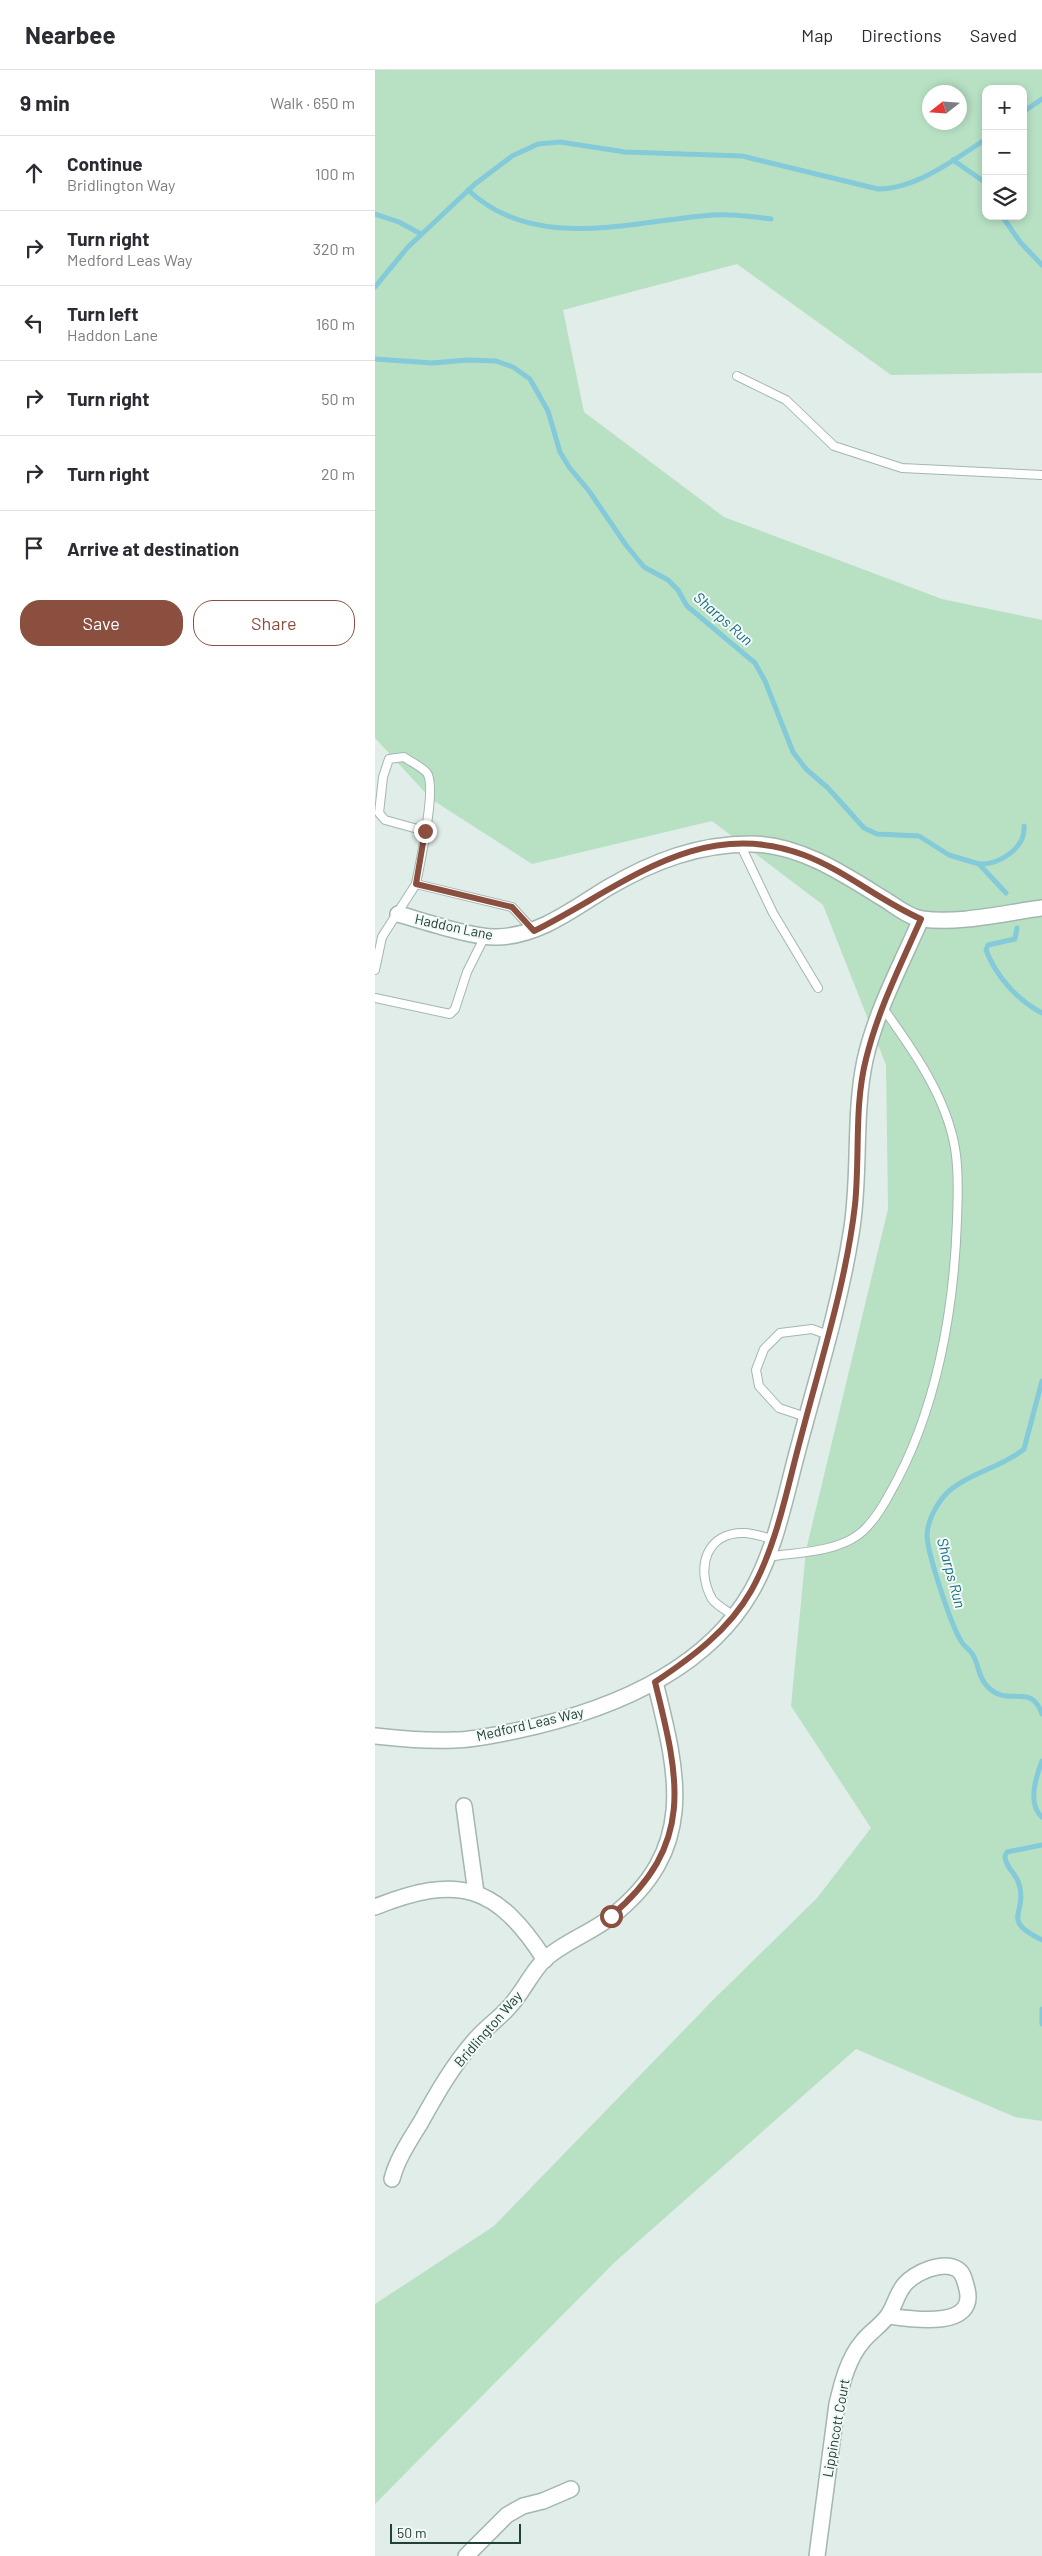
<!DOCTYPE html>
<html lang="en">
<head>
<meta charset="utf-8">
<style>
  :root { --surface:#fff; --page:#f2f2f3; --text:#2b2b33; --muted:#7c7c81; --line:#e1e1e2; --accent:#8a4f3f }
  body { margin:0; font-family:Barlow,sans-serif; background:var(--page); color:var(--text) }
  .controls { position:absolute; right:15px; top:15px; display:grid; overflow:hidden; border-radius:10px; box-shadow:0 2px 8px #0003 }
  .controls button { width:45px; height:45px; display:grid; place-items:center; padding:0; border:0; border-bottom:1px solid var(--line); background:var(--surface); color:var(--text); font:25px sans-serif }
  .compass { position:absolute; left:547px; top:15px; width:45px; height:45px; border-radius:50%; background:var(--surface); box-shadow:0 2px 8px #0003; rotate:253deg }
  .scale { position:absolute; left:15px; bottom:12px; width:131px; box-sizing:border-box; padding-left:5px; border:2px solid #204038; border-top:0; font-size:14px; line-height:18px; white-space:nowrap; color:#204038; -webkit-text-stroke:4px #f2f9f6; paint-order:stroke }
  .stop { position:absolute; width:15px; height:15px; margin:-11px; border:4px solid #8a4f3f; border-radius:50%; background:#fff }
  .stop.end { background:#8a4f3f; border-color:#fff; box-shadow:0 1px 5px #0008 }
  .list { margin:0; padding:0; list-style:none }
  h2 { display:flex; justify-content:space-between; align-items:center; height:65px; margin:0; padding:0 20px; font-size:21px }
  h2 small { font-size:16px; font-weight:400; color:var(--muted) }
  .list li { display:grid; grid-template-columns:32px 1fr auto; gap:15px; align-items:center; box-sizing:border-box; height:75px; padding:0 20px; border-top:1px solid var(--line) }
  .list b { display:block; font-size:19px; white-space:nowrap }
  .list p { margin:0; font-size:16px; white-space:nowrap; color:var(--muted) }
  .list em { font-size:16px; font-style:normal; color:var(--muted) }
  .actions { display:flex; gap:10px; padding:15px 20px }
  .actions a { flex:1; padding:11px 0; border:1px solid var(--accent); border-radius:20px; text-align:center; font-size:18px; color:var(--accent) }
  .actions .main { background:var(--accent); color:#fff }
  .icon { flex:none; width:28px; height:28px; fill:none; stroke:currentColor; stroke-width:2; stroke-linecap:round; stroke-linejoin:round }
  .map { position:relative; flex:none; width:667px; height:2486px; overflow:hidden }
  header { display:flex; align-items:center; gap:30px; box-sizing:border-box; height:70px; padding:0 25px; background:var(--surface); border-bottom:1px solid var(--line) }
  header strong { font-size:24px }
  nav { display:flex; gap:28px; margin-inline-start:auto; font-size:18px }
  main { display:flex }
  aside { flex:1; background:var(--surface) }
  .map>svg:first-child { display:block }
  .green { fill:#b8e1c4; fill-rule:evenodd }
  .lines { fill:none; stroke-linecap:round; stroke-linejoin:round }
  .stream { stroke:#84cad8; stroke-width:5 }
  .lane-casing { stroke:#a3b6b0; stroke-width:10 }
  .street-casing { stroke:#a3b6b0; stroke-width:18 }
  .lane { stroke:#fff; stroke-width:8 }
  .street { stroke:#fff; stroke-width:15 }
  .route { stroke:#8a4f3f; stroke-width:6 }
  .labels { text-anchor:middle; stroke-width:4; stroke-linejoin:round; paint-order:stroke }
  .street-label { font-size:14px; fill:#204038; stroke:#f2f9f6 }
  .water-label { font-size:15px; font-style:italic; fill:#136e83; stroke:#f2f9f6 }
</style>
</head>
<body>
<header>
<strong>Nearbee</strong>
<nav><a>Map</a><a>Directions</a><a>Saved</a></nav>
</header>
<main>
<aside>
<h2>9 min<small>Walk · 650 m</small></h2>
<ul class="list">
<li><svg class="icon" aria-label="ahead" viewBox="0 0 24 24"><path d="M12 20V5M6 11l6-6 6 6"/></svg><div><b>Continue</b><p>Bridlington Way</p></div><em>100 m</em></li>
<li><svg class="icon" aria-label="right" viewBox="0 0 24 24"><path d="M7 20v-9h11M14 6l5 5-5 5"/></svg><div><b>Turn right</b><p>Medford Leas Way</p></div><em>320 m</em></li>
<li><svg class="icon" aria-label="left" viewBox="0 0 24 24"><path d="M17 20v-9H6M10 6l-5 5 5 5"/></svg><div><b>Turn left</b><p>Haddon Lane</p></div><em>160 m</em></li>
<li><svg class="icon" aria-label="right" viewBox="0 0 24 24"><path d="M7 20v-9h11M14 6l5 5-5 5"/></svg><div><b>Turn right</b></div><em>50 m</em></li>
<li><svg class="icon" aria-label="right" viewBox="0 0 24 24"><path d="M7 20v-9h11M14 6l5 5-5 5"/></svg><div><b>Turn right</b></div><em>20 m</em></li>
<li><svg class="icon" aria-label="arrive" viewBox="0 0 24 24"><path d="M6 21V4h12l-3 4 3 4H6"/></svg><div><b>Arrive at destination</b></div></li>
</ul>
<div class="actions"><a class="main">Save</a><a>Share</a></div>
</aside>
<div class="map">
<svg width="667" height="2486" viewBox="0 0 667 2486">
  <rect width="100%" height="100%" fill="#e1ede8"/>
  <path class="green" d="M 0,0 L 667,0 L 667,303 L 516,305 L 362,194 L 188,240 L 209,342 L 349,447 L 567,529 L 667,550 L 667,2051 L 640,2047 L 481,1979 L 240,2192 L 0,2434 L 0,2234 L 119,2156 L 338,1930 L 442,1828 L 496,1758 L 416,1636 L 431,1480 L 513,1139 L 511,995 L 448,835 L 337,751 L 157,794 L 56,729 L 0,668 ZM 611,19 L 648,19 L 648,146 L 611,146 ZM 554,22 L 584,22 L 584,52 L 554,52 Z"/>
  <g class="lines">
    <g class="stream">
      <path d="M 648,42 L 667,29"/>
      <path d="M 578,90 L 611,113"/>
      <path d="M 93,120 C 158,181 250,153 327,146 C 351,143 373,146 396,149"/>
      <path d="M 0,144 L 24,152 L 46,164"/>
      <path d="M 627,146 L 645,172 L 667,195"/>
      <path d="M 0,217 L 33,177 L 100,114 L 137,86 L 163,74 L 185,72 L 250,82 L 367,86 L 503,119 C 541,119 580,89 611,69"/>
      <path d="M 0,289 L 57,293 L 93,290 L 121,291 L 138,297 L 155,309 L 173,341 L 185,382 L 194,397 L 214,421 L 251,475 L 269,497 L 293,510 L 303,520 L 312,536 L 380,593 L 390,611 L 418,682 L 431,699 L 453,718 L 489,758 L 502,764 L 544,766 L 574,785 L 604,794 L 631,823"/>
      <path d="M 604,794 C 624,795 651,778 649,756"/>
      <path d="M 642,858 L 640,869 L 613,875 L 611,880 C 621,906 642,930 667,943"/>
      <path d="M 667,1311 L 649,1379 C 628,1397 588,1405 570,1425 C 561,1435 552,1452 552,1466 C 553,1485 576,1555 586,1571 C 589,1577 595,1579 598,1585 C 604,1595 603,1607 612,1616 C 633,1639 655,1611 667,1644"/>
      <path d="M 667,1691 C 661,1707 652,1734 667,1747"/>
      <path d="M 667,1775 L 632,1782 L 630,1786 C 630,1797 641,1803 644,1814 C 653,1845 624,1849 667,1870"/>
      <path d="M 667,1939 L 667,1954"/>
    </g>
    <defs>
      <g id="lane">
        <path d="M 362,306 L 411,330 L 459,376 L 527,398 L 667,405"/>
        <path d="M 365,774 L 398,843 L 443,918"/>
        <path d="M 41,814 C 45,793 62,717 52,703 C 47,697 36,692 29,687 L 14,689 L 8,707 L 4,743 L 10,750 L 50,761"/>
        <path d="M 0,900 L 7,867 L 41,814 L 137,837 L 159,861"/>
        <path d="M 0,928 L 75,944 L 80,939 L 92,902 L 110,866"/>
        <path d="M 431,1347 L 404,1338 L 384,1316 L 381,1300 L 389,1279 L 405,1263 L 437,1259 L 453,1265"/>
        <path d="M 392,1487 C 421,1482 458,1483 483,1465 C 497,1455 507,1438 515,1423 C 561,1343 579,1242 582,1150 C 583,1127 584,1101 580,1078 C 571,1026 538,980 508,938"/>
        <path d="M 358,1545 C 352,1541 341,1535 337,1529 C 320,1498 331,1461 371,1463 C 380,1464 389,1467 398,1469"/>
      </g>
      <g id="street">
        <path d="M 23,844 C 49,851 98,868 122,867 C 165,866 199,838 234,817 C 279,791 323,774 376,774 C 422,774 466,802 504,826 C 517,833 532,847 547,849 C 586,854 628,843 667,838"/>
        <path d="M 0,1666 C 26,1669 53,1671 79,1670 C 99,1670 120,1665 140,1661 C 229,1642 328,1605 376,1522 C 402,1477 411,1422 425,1372 C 443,1304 465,1234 476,1164 C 486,1107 478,1047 490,990 C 501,941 526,895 546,849"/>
        <path d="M 89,1736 L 101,1823"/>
        <path d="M 0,1837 C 83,1804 121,1814 170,1890"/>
        <path d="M 17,2109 C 22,2089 35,2070 46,2052 C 62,2023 78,1995 100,1970 C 111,1957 125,1948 135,1936 C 148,1922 156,1903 169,1890 C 188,1872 216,1863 236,1847 C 323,1779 303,1704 280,1612"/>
        <path d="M 91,2486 L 132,2445 L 148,2436 L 168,2431 L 196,2419"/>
        <path d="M 442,2486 L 462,2334 C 467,2313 473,2288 488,2271 C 495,2262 508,2254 514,2244 C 520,2235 522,2223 530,2214 C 540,2203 567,2190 582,2199 C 589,2203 590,2212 592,2219 C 602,2260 535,2249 514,2246"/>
      </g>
    </defs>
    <use href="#lane" class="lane-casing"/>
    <use href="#street" class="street-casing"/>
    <use href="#lane" class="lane"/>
    <use href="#street" class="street"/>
  </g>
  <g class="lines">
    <path class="route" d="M 50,761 L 41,814 L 137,837 L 159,861 C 246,818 324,745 429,785 C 471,801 505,831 546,849 C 526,894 503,940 491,989 C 479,1036 485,1086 480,1135 C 471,1213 446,1290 426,1367 C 412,1418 402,1475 376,1521 C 354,1560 316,1588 280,1612 C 304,1709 321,1774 236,1846"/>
  </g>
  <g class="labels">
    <g class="street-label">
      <text transform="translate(79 857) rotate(12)" y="5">Haddon Lane</text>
      <text transform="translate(155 1654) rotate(-13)" y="5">Medford Leas Way</text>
      <text transform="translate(113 1959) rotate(-49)" y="5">Bridlington Way</text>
      <text transform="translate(461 2358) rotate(-80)" y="5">Lippincott Court</text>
    </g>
    <g class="water-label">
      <text transform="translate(348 549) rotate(41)" y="5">Sharps Run</text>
      <text transform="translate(576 1503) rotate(75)" y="5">Sharps Run</text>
    </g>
  </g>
</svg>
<div class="controls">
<button>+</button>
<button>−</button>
<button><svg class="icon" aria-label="layers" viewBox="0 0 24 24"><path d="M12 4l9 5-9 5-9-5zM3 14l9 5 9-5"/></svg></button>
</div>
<svg class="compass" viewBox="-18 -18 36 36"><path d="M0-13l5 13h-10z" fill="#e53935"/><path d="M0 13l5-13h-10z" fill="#7c7c81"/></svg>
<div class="scale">50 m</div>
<div class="stop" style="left:236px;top:1846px"></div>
<div class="stop end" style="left:50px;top:761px"></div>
</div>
</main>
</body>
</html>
